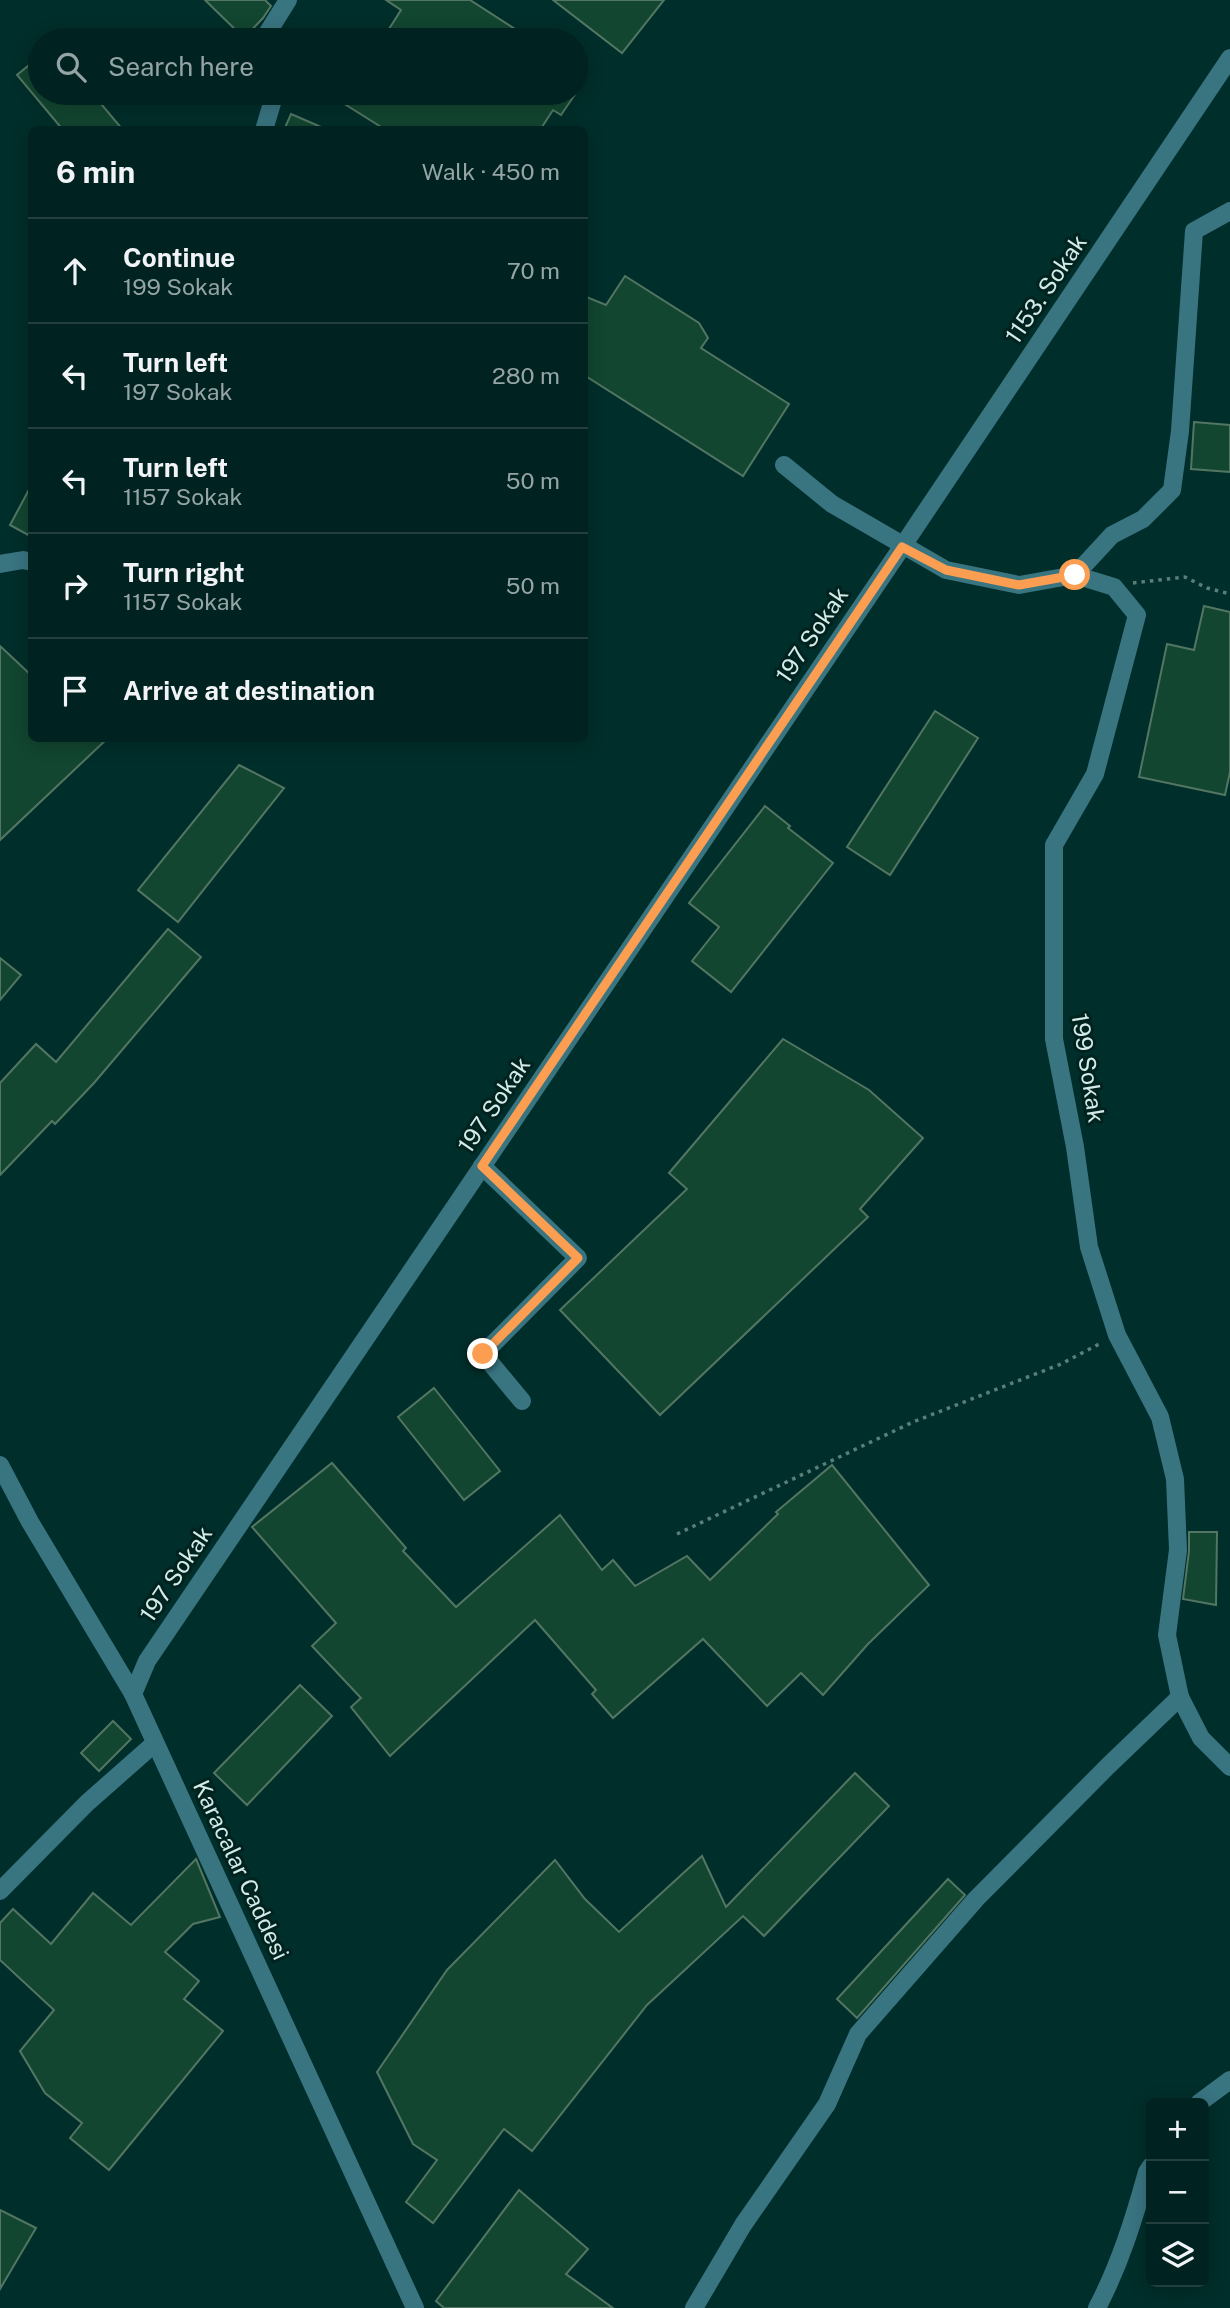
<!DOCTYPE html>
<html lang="en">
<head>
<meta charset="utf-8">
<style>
  :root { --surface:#002220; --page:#0e2f2d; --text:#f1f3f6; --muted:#95a4a5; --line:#223f3e }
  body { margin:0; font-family:"Public Sans",sans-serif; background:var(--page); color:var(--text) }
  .controls { position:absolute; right:21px; bottom:21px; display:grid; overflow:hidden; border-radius:10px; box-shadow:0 4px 18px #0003 }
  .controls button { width:63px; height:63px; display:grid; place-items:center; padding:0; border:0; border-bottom:2px solid var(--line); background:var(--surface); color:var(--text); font:35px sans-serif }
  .stop { position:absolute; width:21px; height:21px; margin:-16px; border:5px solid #fb9e51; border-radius:50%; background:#fff }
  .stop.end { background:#fb9e51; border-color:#fff; box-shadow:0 2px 7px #0008 }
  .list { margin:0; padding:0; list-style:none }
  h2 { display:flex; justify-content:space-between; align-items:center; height:91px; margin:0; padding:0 28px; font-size:30px }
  h2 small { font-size:23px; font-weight:400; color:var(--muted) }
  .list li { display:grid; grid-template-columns:46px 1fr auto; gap:21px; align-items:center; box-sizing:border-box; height:105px; padding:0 28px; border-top:2px solid var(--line) }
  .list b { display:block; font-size:26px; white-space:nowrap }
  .list p { margin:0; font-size:23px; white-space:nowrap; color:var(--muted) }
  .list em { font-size:23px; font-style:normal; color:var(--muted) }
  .icon { flex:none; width:38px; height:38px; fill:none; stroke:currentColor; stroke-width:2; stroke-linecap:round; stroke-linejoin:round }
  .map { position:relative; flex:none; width:1230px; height:2308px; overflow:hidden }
  .search { position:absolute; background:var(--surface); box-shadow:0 4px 18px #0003; left:28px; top:28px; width:560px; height:77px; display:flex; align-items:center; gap:18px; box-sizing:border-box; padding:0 24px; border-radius:38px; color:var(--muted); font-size:26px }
  .panel { position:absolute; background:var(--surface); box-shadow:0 4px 18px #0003; left:28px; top:126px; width:560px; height:616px; border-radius:10px }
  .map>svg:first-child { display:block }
  .building { fill:#124630; stroke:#537663; stroke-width:2 }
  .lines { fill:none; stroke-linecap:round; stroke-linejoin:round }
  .path { stroke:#5a7f7b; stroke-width:3.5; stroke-dasharray:3.5 5; stroke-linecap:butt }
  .minor { stroke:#397481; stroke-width:18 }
  .route { stroke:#fb9e51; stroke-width:9 }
  .labels { text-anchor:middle; stroke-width:6; stroke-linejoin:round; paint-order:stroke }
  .street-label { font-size:23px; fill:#d4ebe8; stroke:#012320 }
</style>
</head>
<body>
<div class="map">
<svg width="1230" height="2308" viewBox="0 0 1230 2308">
  <rect width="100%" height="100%" fill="#002e2a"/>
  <g class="building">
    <path d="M 205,0 L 265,0 L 271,6 L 263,18 L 244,38 Z"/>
    <path d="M 386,0 L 470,0 L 532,40 L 382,40 L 401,10 Z"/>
    <path d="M 553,0 L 664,0 L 622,53 Z"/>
    <path d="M 40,56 L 40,93 L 92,93 L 123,130 L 63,130 L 17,75 Z"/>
    <path d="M 327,93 L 576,93 L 561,115 L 553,110 L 540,130 L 386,130 Z"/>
    <path d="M 291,114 L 328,130 L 284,130 Z"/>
    <path d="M 625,276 L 699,323 L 708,338 L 701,348 L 789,404 L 743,476 L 584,375 L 584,296 L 606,305 Z"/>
    <path d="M 1194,422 L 1230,425 L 1230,472 L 1191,469 Z"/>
    <path d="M 32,484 L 32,537 L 10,525 Z"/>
    <path d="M 1204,606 L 1230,612 L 1230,772 L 1225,795 L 1139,777 L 1167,644 L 1194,650 Z"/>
    <path d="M 0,646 L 32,676 L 32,738 L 108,738 L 0,840 Z"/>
    <path d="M 935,711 L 978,738 L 890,875 L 847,847 Z"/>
    <path d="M 239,765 L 284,788 L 178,922 L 138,890 Z"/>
    <path d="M 765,806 L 790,826 L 788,828 L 833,863 L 731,992 L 692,961 L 719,927 L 689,903 Z"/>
    <path d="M 168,929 L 201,957 L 94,1083 L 55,1124 L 52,1121 L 0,1175 L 0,1083 L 36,1044 L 56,1062 Z"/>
    <path d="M 0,958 L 21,975 L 0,1000 Z"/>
    <path d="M 783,1039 L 869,1090 L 923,1138 L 860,1209 L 868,1217 L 660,1415 L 560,1310 L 687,1189 L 669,1173 Z"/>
    <path d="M 434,1388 L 500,1471 L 464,1500 L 398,1417 Z"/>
    <path d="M 332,1463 L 406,1548 L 403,1551 L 456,1607 L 560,1515 L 602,1570 L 613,1560 L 635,1586 L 687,1556 L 710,1580 L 778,1514 L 776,1512 L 832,1465 L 929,1585 L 868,1644 L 823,1695 L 801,1673 L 767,1706 L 703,1639 L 613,1718 L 592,1694 L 596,1690 L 535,1620 L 390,1756 L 351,1707 L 361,1698 L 312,1646 L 336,1623 L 252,1527 Z"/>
    <path d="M 1189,1532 L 1217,1532 L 1216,1605 L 1183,1599 L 1189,1551 Z"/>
    <path d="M 300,1685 L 332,1716 L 247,1805 L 214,1773 Z"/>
    <path d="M 113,1721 L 131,1739 L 99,1771 L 81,1753 Z"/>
    <path d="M 855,1773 L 889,1806 L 764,1936 L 743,1916 L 647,2005 L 532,2151 L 504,2129 L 433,2223 L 406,2202 L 437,2160 L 413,2144 L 377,2072 L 447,1970 L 555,1860 L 585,1899 L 619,1932 L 702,1856 L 726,1907 Z"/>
    <path d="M 196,1859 L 220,1917 L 193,1924 L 165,1952 L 199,1981 L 184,1999 L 223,2031 L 109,2170 L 70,2138 L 82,2123 L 45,2093 L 20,2051 L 54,2010 L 0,1960 L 0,1923 L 13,1909 L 51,1944 L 93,1893 L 131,1925 Z"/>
    <path d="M 948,1879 L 965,1895 L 857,2018 L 837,1999 Z"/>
    <path d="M 519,2190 L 588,2249 L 566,2274 L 613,2308 L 444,2308 L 436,2301 Z"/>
    <path d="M 0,2210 L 36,2228 L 0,2289 Z"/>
  </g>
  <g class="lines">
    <g class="path">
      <path d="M 1133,583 L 1185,577 L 1207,588 L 1230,594"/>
      <path d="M 677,1534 L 913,1422 L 1061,1364 L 1103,1342"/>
    </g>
    <g class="minor">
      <path d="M 263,40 L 288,0"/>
      <path d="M 264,130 L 275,93"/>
      <path d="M 784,465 L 832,504 L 946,570 L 1019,585 L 1075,575 L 1114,587 L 1137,615 L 1095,774 L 1054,845 L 1054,1039 L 1075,1147 L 1089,1247 L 1117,1335 L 1160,1417 L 1175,1479 L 1178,1550 L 1167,1635 L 1180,1697 L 1201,1738 L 1230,1767"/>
      <path d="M 0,564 L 23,560 L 32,562"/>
      <path d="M 1075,575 L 1112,535 L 1143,519 L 1172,490 L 1180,431 L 1194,231 L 1230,211"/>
      <path d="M 482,1166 L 578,1258 L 483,1354 L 522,1401"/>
      <path d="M 0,1465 L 30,1522 L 133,1694 L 415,2308"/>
      <path d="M 133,1694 L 147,1661 L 902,547 L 1230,58"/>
      <path d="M 0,1891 L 87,1803 L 155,1743"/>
      <path d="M 1199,2103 L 1230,2080"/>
      <path d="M 694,2308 L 743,2225 L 827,2104 L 858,2034 L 976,1899 L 1108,1766 L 1180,1697"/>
      <path d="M 1097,2308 C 1120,2264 1134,2219 1147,2172 L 1151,2166"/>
    </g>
  </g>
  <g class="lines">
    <path class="route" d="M 483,1354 L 578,1258 L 482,1166 L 902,547 L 946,570 L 1019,585 L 1075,575"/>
  </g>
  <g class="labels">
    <g class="street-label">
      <text transform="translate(1046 289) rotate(-56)" y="8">1153. Sokak</text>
      <text transform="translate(812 635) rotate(-56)" y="8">197 Sokak</text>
      <text transform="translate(1088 1068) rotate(81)" y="8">199 Sokak</text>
      <text transform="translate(494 1105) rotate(-56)" y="8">197 Sokak</text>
      <text transform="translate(176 1574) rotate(-56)" y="8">197 Sokak</text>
      <text transform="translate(241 1870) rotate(65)" y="8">Karacalar Caddesi</text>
    </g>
  </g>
</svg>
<div class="controls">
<button>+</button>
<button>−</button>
<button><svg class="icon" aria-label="layers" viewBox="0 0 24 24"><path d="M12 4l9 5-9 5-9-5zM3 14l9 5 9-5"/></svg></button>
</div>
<div class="stop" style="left:1075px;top:575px"></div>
<div class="stop end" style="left:483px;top:1354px"></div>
<div class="search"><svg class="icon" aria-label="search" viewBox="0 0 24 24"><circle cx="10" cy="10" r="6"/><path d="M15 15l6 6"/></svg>Search here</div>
<section class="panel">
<h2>6 min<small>Walk · 450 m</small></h2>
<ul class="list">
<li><svg class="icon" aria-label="ahead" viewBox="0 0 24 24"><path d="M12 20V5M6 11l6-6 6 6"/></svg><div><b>Continue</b><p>199 Sokak</p></div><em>70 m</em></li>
<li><svg class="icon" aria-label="left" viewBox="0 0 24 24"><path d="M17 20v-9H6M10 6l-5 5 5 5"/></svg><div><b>Turn left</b><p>197 Sokak</p></div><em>280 m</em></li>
<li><svg class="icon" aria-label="left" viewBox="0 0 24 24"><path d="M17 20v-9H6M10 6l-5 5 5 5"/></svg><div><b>Turn left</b><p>1157 Sokak</p></div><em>50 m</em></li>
<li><svg class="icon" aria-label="right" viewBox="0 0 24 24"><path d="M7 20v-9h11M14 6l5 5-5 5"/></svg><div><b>Turn right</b><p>1157 Sokak</p></div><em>50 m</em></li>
<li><svg class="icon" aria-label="arrive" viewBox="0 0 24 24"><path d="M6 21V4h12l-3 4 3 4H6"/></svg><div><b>Arrive at destination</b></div></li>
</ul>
</section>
</div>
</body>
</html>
